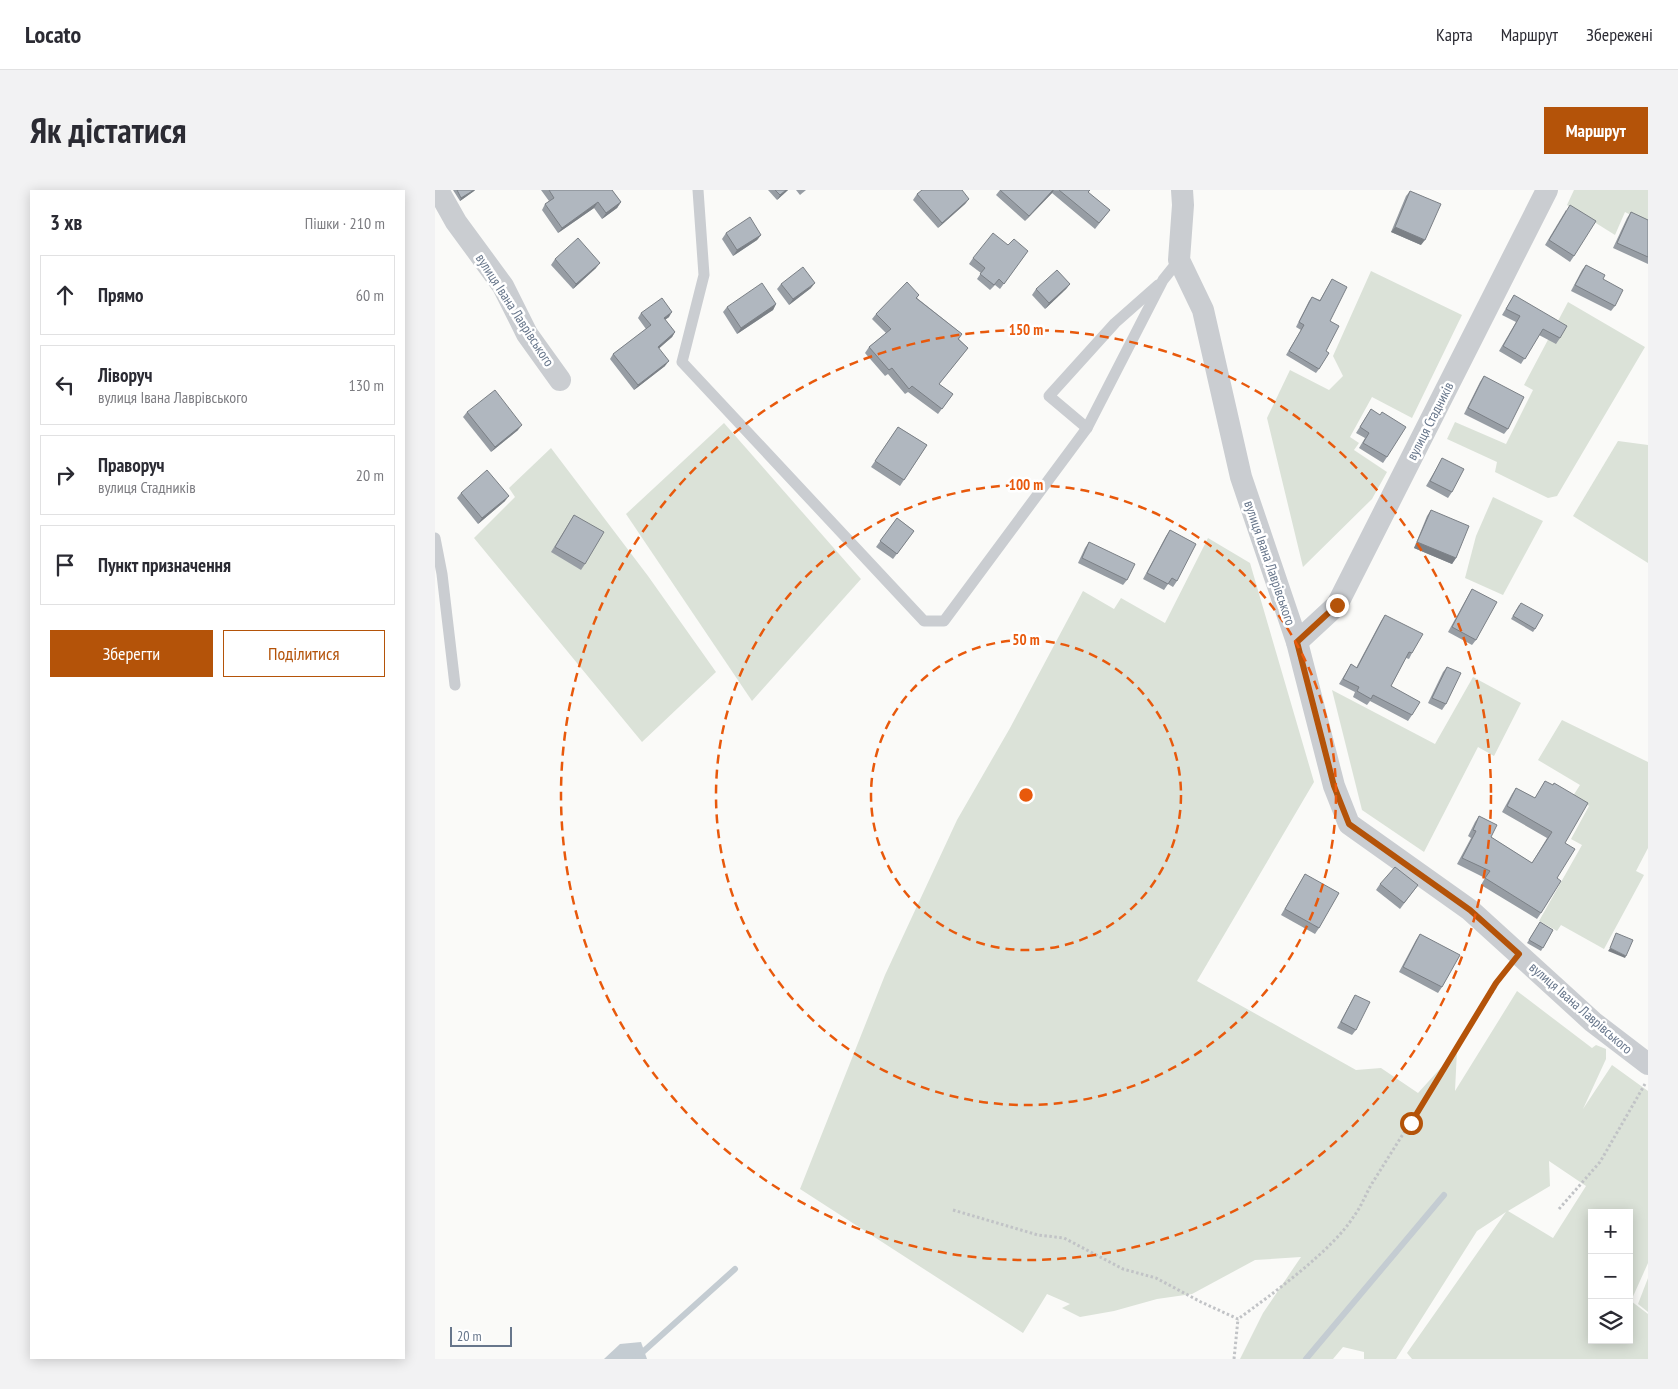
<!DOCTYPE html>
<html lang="uk">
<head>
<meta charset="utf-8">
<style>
  :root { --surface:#fff; --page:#f2f2f3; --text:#2b2b33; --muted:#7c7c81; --line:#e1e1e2; --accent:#b45309 }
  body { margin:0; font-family:"PT Sans Narrow",sans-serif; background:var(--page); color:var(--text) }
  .controls { position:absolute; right:15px; bottom:15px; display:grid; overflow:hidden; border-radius:0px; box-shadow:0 2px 12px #0003 }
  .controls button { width:45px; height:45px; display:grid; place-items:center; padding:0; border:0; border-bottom:1px solid var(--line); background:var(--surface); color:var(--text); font:25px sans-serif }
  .scale { position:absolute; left:15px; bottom:12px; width:62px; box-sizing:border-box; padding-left:5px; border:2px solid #67768b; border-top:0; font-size:14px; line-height:18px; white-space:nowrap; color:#67768b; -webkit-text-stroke:4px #fff; paint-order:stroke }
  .stop { position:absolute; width:15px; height:15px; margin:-11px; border:4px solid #b45309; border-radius:50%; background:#fff }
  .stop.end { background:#b45309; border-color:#fff; box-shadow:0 1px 5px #0008 }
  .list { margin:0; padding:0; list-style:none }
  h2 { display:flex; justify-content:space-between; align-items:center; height:65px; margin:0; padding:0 20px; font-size:21px }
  h2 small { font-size:16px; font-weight:400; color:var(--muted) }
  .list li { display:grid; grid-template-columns:32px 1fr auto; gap:15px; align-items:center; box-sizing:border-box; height:80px; margin:0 10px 10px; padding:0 10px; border:1px solid var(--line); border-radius:0px }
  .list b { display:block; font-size:19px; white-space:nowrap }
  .list p { margin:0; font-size:16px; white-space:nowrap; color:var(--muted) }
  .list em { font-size:16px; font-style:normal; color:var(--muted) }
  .actions { display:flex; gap:10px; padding:15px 20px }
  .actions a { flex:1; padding:11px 0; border:1px solid var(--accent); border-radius:0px; text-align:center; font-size:18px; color:var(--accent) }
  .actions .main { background:var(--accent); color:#fff }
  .icon { flex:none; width:28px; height:28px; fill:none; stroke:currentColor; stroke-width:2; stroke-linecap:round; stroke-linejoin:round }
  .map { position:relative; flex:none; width:1213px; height:1169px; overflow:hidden; border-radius:0px }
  header { display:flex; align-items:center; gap:30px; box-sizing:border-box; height:70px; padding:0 25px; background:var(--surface); border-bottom:1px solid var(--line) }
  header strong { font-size:24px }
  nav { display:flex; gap:28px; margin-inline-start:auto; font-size:18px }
  .intro { display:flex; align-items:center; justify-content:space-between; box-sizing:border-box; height:120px; padding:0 30px }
  h1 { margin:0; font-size:35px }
  .button { padding:12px 22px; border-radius:0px; background:var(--accent); color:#fff; font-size:18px; font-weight:700 }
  main { display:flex; gap:30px; padding:0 30px }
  aside { flex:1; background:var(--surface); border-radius:0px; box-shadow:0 2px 12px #0003 }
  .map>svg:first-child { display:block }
  .green { fill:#dbe2d8; fill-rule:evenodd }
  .water { fill:#c4ccd2 }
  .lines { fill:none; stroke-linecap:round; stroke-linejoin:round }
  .stream { stroke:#c4ccd2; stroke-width:6 }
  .path { stroke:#c1c3c6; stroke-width:3; stroke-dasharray:2.5 2.5; stroke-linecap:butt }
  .lane { stroke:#cacdd1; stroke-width:11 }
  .street { stroke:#cacdd1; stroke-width:22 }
  .wall { fill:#979da4 }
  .shaded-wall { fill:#7b8086 }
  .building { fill:#b0b7bf; stroke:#7b8086 }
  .route { stroke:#b45309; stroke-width:6 }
  .ring { fill:none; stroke:#e8590c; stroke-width:2.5; stroke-dasharray:9 6 }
  .labels { text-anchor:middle; stroke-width:5; stroke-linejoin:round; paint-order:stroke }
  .street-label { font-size:14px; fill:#67768b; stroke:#fff }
  .centre { fill:#e8590c; stroke:#fff; stroke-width:2.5 }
  .ring-label { font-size:15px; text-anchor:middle; font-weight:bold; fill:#e8590c; stroke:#fff; stroke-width:5; stroke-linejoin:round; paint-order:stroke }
</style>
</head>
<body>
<header>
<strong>Locato</strong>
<nav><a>Карта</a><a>Маршрут</a><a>Збережені</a></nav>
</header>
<div class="intro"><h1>Як дістатися</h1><a class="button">Маршрут</a></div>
<main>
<aside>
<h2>3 хв<small>Пішки · 210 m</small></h2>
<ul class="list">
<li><svg class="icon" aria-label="ahead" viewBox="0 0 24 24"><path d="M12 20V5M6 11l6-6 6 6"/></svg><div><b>Прямо</b></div><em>60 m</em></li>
<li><svg class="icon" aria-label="left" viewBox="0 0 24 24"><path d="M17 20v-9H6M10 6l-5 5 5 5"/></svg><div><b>Ліворуч</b><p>вулиця Івана Лаврівського</p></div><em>130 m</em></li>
<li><svg class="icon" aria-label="right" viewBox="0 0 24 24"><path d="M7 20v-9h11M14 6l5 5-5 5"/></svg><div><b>Праворуч</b><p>вулиця Стадників</p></div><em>20 m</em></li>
<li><svg class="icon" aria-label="arrive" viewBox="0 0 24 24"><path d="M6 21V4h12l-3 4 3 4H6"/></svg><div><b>Пункт призначення</b></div></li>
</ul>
<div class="actions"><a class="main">Зберегти</a><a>Поділитися</a></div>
</aside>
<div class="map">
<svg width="1213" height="1169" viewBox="0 0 1213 1169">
  <rect width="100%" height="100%" fill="#fafaf8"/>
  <g class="green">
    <path d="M 1139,0 L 1213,0 L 1213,34 L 1190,22 L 1180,45 L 1132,15 Z"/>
    <path d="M 936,81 L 1027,125 L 977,228 L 937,207 L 915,247 L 924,253 L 919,260 L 952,282 L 937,309 L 868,377 L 832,228 L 855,180 L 894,200 L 908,186 L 898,166 Z"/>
    <path d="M 1133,112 L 1210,157 L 1122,306 L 1113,308 L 1060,282 L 1062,272 L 1012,249 L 1020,232 L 1071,254 L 1098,200 L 1089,195 Z"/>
    <path d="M 289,233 L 426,389 L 317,511 L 191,324 Z"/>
    <path d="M 1183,251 L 1213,255 L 1213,373 L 1138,326 Z"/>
    <path d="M 116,258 L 213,386 L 281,482 L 207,552 L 39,348 L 80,307 L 74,298 Z"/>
    <path d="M 1058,307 L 1108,331 L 1068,405 L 1030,388 L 1041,346 Z"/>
    <path d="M 773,348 L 815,373 L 879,592 L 762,791 L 921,880 L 946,878 L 983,903 L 1022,860 L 1020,901 L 1082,801 L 1157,858 L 1161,855 L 1171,859 L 1171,869 L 1148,919 L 1177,875 L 1213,901 L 1213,1073 L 1196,1111 L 1213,1124 L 1213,1169 L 977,1169 L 972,1163 L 1071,1022 L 1042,1041 L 961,1169 L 929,1169 L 929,1162 L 908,1157 L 898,1169 L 805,1169 L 828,1123 L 866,1067 L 820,1070 L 757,1104 L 722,1109 L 679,1121 L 645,1127 L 627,1118 L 635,1114 L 612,1104 L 588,1143 L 365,999 L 450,785 L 522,630 L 575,538 L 648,401 L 679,419 L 686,408 L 730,433 ZM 1114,971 L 1151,996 L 1118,1048 L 1073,1021 L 1115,996 ZM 1157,1023 L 1194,1023 L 1194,1150 L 1157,1150 Z"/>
    <path d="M 1038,487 L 1086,513 L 1059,566 L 1043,557 L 989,662 L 927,620 L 897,500 L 1000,554 Z"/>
    <path d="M 1127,530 L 1213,572 L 1213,658 L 1201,681 L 1209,685 L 1169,759 L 1126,735 L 1122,741 L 1104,731 L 1147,655 L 1136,649 L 1154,616 L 1138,606 L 1145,595 L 1103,570 Z"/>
    <path d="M 1213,1088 L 1213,1122 L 1203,1114 Z"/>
  </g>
  <path class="water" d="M 206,1152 L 212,1169 L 169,1169 L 185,1154 Z"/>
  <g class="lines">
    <g class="stream">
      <path d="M 200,1169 L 300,1079"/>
      <path d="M 871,1169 L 1009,1005"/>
    </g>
    <g class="path">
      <path d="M 1124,1019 L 1165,972 L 1210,894"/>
      <path d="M 518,1020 L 603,1045 L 629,1048 L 688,1079 L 721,1088 L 766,1112 L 803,1129 C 836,1105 898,1060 919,1026 C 926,1017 930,1006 936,995 L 1071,780"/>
      <path d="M 799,1169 L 803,1129"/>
    </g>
    <g class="lane">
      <path d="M 263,0 L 269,85 L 247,172 L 489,431 L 509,431 L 652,238 L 728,90 L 744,70"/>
      <path d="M 652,238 L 614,206 L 680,133 L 723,95"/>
      <path d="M 0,348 L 7,384 L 20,495"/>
    </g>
    <g class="street">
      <path d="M 3,0 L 21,32 L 68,96 L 92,144 L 125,190"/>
      <path d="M 747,0 L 748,15 L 744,70 L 768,120 L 806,287 L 862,452 L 899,596 L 914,634 L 1035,720 L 1158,832 L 1213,874"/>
      <path d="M 862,452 L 902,415 L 1112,0"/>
    </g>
  </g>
  <g class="wall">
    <path d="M 18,0 L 40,0 L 39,1 L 25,11 Z"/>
    <path d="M 106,0 L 177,0 L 186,12 L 182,18 L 167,29 L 159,18 L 123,43 L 107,20 L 110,14 L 114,11 Z"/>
    <path d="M 333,0 L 353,0 L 342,10 Z"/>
    <path d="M 361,0 L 371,0 L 365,5 Z"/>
    <path d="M 565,0 L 655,0 L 653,3 L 675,20 L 660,39 L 617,3 L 590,31 L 561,5 Z"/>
    <path d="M 975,1 L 986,55 L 956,42 L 971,6 Z"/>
    <path d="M 482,4 L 534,9 L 530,14 L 503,38 L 478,10 Z"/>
    <path d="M 1131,20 L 1139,66 L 1135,72 L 1110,55 Z"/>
    <path d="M 1196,22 L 1213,30 L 1213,74 L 1178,58 L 1192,28 Z"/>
    <path d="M 291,43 L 326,45 L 322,50 L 298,66 L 287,49 Z"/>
    <path d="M 573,55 L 593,61 L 565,99 L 560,95 L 555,100 L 542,89 L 546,83 L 534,74 L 538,68 Z"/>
    <path d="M 120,69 L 161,78 L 138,99 L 116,75 Z"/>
    <path d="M 1151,75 L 1168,89 L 1180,116 L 1176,121 L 1136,101 L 1147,80 Z"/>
    <path d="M 897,89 L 895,131 L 891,161 L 884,179 L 881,183 L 851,165 L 866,140 L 861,137 L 874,111 L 877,107 L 885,110 Z"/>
    <path d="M 346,94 L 376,98 L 354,115 L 342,99 Z"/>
    <path d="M 635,94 L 631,99 L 610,119 L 597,105 L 601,99 Z"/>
    <path d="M 484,105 L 482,108 L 527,144 L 524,149 L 533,158 L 504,194 L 518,204 L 503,224 L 473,202 L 470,204 L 453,184 L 450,186 L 430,163 L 434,157 L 451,143 L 437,129 L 441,124 Z"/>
    <path d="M 1079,105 L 1125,148 L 1121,154 L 1104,145 L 1086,174 L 1064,161 L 1081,132 L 1067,125 Z"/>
    <path d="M 341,114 L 338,120 L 302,144 L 288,122 L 292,117 Z"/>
    <path d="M 206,123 L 234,127 L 230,130 L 240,142 L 237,147 L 224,158 L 230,176 L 199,200 L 175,169 L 178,164 L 211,139 L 203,128 Z"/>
    <path d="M 1049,186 L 1073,239 L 1069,244 L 1029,224 L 1045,192 Z"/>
    <path d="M 936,219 L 952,267 L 948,273 L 924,258 L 930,248 L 921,243 Z"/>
    <path d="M 32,222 L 83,240 L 56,262 L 28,227 Z"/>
    <path d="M 463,237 L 492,255 L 465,296 L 436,277 Z"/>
    <path d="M 1007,268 L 1017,302 L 1013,308 L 991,296 L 1004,274 Z"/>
    <path d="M 26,303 L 70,311 L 43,334 L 22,308 Z"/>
    <path d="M 996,320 L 1021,368 L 1017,374 L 979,358 L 992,326 Z"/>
    <path d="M 139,325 L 150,374 L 146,380 L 116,362 Z"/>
    <path d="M 462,328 L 479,341 L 458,369 L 441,357 Z"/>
    <path d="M 735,340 L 742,391 L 738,397 L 733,394 L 729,400 L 708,389 L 731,346 Z"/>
    <path d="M 654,352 L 692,390 L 688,395 L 643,373 L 650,358 Z"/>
    <path d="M 1037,399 L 1041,450 L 1037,455 L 1013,442 L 1034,404 Z"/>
    <path d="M 1084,415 L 1100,439 L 1098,442 L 1076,429 Z"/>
    <path d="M 950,425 L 977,463 L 974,469 L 971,468 L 956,496 L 977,525 L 973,531 L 935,511 L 932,515 L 918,507 L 920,502 L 904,494 L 916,474 L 921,478 L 946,431 Z"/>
    <path d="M 1012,477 L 1011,514 L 1007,520 L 993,513 L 1008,482 Z"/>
    <path d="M 1110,591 L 1130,653 L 1122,688 L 1106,723 L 1102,729 L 1046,695 L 1050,688 L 1022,674 L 1036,648 L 1033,646 L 1040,632 L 1044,626 L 1056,647 L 1097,673 L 1112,648 L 1067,622 L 1077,604 L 1081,598 L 1100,608 Z"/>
    <path d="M 870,684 L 884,738 L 880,744 L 846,725 Z"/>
    <path d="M 945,694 L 983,695 L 965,719 L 941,700 Z"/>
    <path d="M 1105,732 L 1118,740 L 1106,761 L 1092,753 Z"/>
    <path d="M 985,744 L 1007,797 L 1003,803 L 964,782 L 981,750 Z"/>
    <path d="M 920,805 L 921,840 L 917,845 L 902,838 L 917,810 Z"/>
  </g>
  <g class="shaded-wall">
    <path d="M 39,0 L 40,0 L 39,1 L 25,11 L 26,8 Z"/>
    <path d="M 351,0 L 353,0 L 342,10 L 345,5 Z"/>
    <path d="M 618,0 L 619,0 L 617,3 L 590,31 L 594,26 Z"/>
    <path d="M 534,9 L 530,14 L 503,38 L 507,33 Z"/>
    <path d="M 163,12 L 159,18 L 123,43 L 127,38 Z"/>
    <path d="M 186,12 L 182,18 L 167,29 L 171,23 Z"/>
    <path d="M 960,37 L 990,50 L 986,55 L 956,42 Z"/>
    <path d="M 326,45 L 322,50 L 298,66 L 302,60 Z"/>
    <path d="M 165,73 L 161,78 L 138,99 L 141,94 Z"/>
    <path d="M 380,93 L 376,98 L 354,115 L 358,109 Z"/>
    <path d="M 635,94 L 631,99 L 610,119 L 614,113 Z"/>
    <path d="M 341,114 L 338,120 L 302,144 L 306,138 Z"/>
    <path d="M 237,122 L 234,127 L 225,133 L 229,128 Z"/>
    <path d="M 240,142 L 237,147 L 220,162 L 223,157 Z"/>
    <path d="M 234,171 L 230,176 L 199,200 L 203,195 Z"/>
    <path d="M 87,235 L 83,240 L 56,262 L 60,257 Z"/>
    <path d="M 74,306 L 70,311 L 43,334 L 47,328 Z"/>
    <path d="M 982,352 L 1021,368 L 1017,374 L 979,358 Z"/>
    <path d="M 1175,758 L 1191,766 L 1190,768 L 1173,761 Z"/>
  </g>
  <g class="building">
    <path d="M 22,0 L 39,0 L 26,8 Z"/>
    <path d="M 114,0 L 177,0 L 186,12 L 171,23 L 163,12 L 127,38 L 110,14 L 119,8 Z"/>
    <path d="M 340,0 L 351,0 L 345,5 Z"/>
    <path d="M 487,0 L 527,0 L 534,9 L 507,33 L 482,4 Z"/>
    <path d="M 565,0 L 618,0 L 594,26 Z"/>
    <path d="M 624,0 L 655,0 L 653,2 L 675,20 L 664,33 Z"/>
    <path d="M 975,1 L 1006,14 L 990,50 L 960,37 Z"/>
    <path d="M 1135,15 L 1161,31 L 1139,66 L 1114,50 Z"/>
    <path d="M 1196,22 L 1213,30 L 1213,67 L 1182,53 Z"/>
    <path d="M 315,27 L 326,45 L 302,60 L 291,43 Z"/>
    <path d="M 558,43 L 573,55 L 579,49 L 593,61 L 569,94 L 564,89 L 559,95 L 545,84 L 550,78 L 538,68 Z"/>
    <path d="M 143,48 L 165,73 L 141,94 L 120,69 Z"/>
    <path d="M 1151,75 L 1170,85 L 1168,89 L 1188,100 L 1180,116 L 1140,95 Z"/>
    <path d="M 368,77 L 380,93 L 358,109 L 346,94 Z"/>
    <path d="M 622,80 L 635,94 L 614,113 L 601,99 Z"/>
    <path d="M 897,89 L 912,97 L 895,131 L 904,136 L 891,161 L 894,163 L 884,179 L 854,161 L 869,135 L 864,132 L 877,107 L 885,111 Z"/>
    <path d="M 472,92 L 484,105 L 481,108 L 527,144 L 523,149 L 533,158 L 504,194 L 518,204 L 507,219 L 477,196 L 474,199 L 457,178 L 454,180 L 434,157 L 456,139 L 441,124 Z"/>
    <path d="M 327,93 L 341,114 L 306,138 L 292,117 Z"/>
    <path d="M 1079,105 L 1132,136 L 1125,148 L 1108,139 L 1090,169 L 1068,156 L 1085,126 L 1071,119 Z"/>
    <path d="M 227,108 L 237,122 L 229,128 L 240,142 L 223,157 L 234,171 L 203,195 L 178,164 L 216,135 L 206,123 Z"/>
    <path d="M 1049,186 L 1089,207 L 1073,239 L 1033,218 Z"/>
    <path d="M 60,200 L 87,235 L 60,257 L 32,222 Z"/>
    <path d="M 936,219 L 945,225 L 947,222 L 971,237 L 952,267 L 928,253 L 934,243 L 925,237 Z"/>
    <path d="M 463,237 L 492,255 L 469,290 L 440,271 Z"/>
    <path d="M 1007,268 L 1029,279 L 1017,302 L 995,291 Z"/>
    <path d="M 52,280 L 74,306 L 47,328 L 26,303 Z"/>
    <path d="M 996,320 L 1034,336 L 1021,368 L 982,352 Z"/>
    <path d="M 139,325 L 169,342 L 150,374 L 120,357 Z"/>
    <path d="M 462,328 L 479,341 L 462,364 L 445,351 Z"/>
    <path d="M 735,340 L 761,354 L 742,391 L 737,388 L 733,394 L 712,383 Z"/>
    <path d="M 654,352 L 700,374 L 692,390 L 647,368 Z"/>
    <path d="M 1037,399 L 1062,412 L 1041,450 L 1017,437 Z"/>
    <path d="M 1086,413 L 1108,425 L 1100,439 L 1078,426 Z"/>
    <path d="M 950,425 L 988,444 L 977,463 L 974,462 L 956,496 L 985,512 L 977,525 L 938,505 L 936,509 L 922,501 L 924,497 L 908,489 L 916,474 L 922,478 Z"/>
    <path d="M 1012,477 L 1026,483 L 1011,514 L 997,508 Z"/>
    <path d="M 1110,591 L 1118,595 L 1119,593 L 1153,613 L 1130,653 L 1140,659 L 1122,688 L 1126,691 L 1106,723 L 1050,688 L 1055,681 L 1027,668 L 1041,641 L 1038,640 L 1044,626 L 1062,635 L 1056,647 L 1097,673 L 1117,642 L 1072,616 L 1081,598 L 1100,608 Z"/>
    <path d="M 960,677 L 983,695 L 969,713 L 945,694 Z"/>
    <path d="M 870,684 L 904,703 L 884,738 L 850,719 Z"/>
    <path d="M 1105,732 L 1118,740 L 1108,758 L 1094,750 Z"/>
    <path d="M 1181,743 L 1198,750 L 1191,766 L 1175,758 Z"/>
    <path d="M 985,744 L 1025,765 L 1007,797 L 968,777 Z"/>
    <path d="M 920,805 L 935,812 L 921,840 L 906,832 Z"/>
  </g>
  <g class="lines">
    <path class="route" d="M 902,415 L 862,452 L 899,596 L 914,634 L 1035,720 L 1084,764 L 1061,793 L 976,933"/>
  </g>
  <g class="ring">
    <circle cx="591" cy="605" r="155"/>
    <circle cx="591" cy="605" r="310"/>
    <circle cx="591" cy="605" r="465"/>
  </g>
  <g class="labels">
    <g class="street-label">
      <text transform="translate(80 120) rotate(57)" y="5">вулиця Івана Лаврівського</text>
      <text transform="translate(995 231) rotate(-63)" y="5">вулиця Стадників</text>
      <text transform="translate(835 373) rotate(71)" y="5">вулиця Івана Лаврівського</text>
      <text transform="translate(1146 818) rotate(41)" y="5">вулиця Івана Лаврівського</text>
    </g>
  </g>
  <circle cx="591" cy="605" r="8" class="centre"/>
  <g class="ring-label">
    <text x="591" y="145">150 m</text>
    <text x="591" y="300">100 m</text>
    <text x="591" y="455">50 m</text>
  </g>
</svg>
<div class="controls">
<button>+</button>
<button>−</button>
<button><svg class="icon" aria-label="layers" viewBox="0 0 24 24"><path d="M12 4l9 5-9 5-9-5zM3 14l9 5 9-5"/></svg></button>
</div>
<div class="scale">20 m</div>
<div class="stop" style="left:976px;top:933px"></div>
<div class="stop end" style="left:902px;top:415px"></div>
</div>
</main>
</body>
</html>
